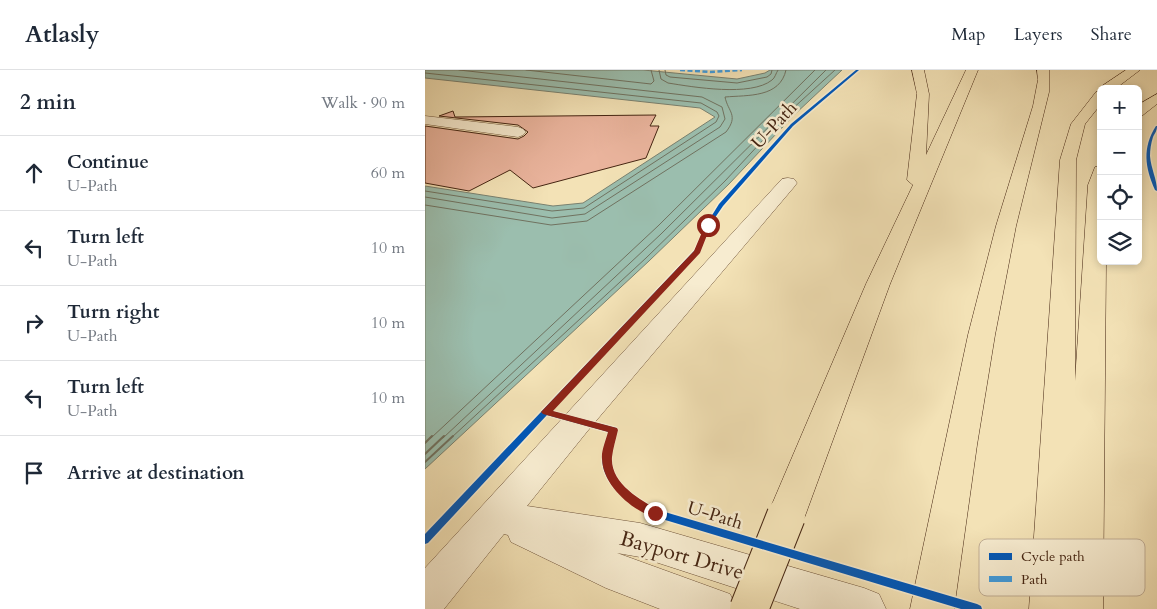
<!DOCTYPE html>
<html lang="en">
<head>
<meta charset="utf-8">
<style>
  :root { --surface:#fff; --page:#f6f6f7; --text:#1f2937; --muted:#747a83; --line:#e0e1e3 }
  body { margin:0; font-family:Cardo,serif; background:var(--page); color:var(--text) }
  .controls { position:absolute; right:15px; top:15px; display:grid; overflow:hidden; border-radius:8px; box-shadow:0 2px 8px #0003 }
  .controls button { width:45px; height:45px; display:grid; place-items:center; padding:0; border:0; border-bottom:1px solid var(--line); background:var(--surface); color:var(--text); font:25px sans-serif }
  .stop { position:absolute; width:15px; height:15px; margin:-11px; border:4px solid #8f2418; border-radius:50%; background:#fff }
  .stop.end { background:#8f2418; border-color:#fff; box-shadow:0 1px 5px #0008 }
  .list { margin:0; padding:0; list-style:none }
  h2 { display:flex; justify-content:space-between; align-items:center; height:65px; margin:0; padding:0 20px; font-size:21px }
  h2 small { font-size:16px; font-weight:400; color:var(--muted) }
  .list li { display:grid; grid-template-columns:32px 1fr auto; gap:15px; align-items:center; box-sizing:border-box; height:75px; padding:0 20px; border-top:1px solid var(--line) }
  .list b { display:block; font-size:19px; white-space:nowrap }
  .list p { margin:0; font-size:16px; white-space:nowrap; color:var(--muted) }
  .list em { font-size:16px; font-style:normal; color:var(--muted) }
  .icon { flex:none; width:28px; height:28px; fill:none; stroke:currentColor; stroke-width:2; stroke-linecap:round; stroke-linejoin:round }
  .map { position:relative; flex:none; width:732px; height:539px; overflow:hidden }
  header { display:flex; align-items:center; gap:30px; box-sizing:border-box; height:70px; padding:0 25px; background:var(--surface); border-bottom:1px solid var(--line) }
  header strong { font-size:24px }
  nav { display:flex; gap:28px; margin-inline-start:auto; font-size:18px }
  main { display:flex }
  aside { flex:1; background:var(--surface) }
  .map>svg:first-child { display:block }
  .water { fill:#9bbeae; stroke:#798170 }
  .lines { fill:none; stroke-linecap:round; stroke-linejoin:round }
  .shore-far1 { stroke:#707260; stroke-width:1 }
  .shore { stroke:#707260; stroke-width:2 }
  .building { fill:#eab49d; stroke:#452512 }
  .minor-casing { stroke:#70543b; stroke-width:1 }
  .motorway-casing { stroke:#452512; stroke-width:1 }
  .minor { fill:#f7ecd0; fill-rule:evenodd }
  .motorway { fill:#f3e2b6; fill-rule:evenodd }
  .motorway-bridge-casing { stroke:#452512; stroke-width:40; stroke-linecap:butt }
  .motorway-bridge { stroke:#f3e2b6; stroke-width:38 }
  .quiet { stroke:#409cde; stroke-width:2.5; stroke-dasharray:5 2.5; stroke-linecap:butt }
  .cycleway-casing { stroke:#f7ecd0; stroke-width:3 }
  .cycleway { fill:#0057b8; fill-rule:evenodd }
  .route { fill:#8f2418 }
  .labels { text-anchor:middle; stroke-width:5; stroke-linejoin:round; paint-order:stroke }
  .street-label { font-size:18px; fill:#452512; stroke:#f7ecd0 }
  .near-street-label { font-size:21px; fill:#452512; stroke:#f7ecd0 }
  .key { fill:#f7ecd0; stroke:#c2b097; stroke-width:1 }
  .key-label { font-size:14px; fill:#452512 }
</style>
</head>
<body>
<header>
<strong>Atlasly</strong>
<nav><a>Map</a><a>Layers</a><a>Share</a></nav>
</header>
<main>
<aside>
<h2>2 min<small>Walk · 90 m</small></h2>
<ul class="list">
<li><svg class="icon" aria-label="ahead" viewBox="0 0 24 24"><path d="M12 20V5M6 11l6-6 6 6"/></svg><div><b>Continue</b><p>U-Path</p></div><em>60 m</em></li>
<li><svg class="icon" aria-label="left" viewBox="0 0 24 24"><path d="M17 20v-9H6M10 6l-5 5 5 5"/></svg><div><b>Turn left</b><p>U-Path</p></div><em>10 m</em></li>
<li><svg class="icon" aria-label="right" viewBox="0 0 24 24"><path d="M7 20v-9h11M14 6l5 5-5 5"/></svg><div><b>Turn right</b><p>U-Path</p></div><em>10 m</em></li>
<li><svg class="icon" aria-label="left" viewBox="0 0 24 24"><path d="M17 20v-9H6M10 6l-5 5 5 5"/></svg><div><b>Turn left</b><p>U-Path</p></div><em>10 m</em></li>
<li><svg class="icon" aria-label="arrive" viewBox="0 0 24 24"><path d="M6 21V4h12l-3 4 3 4H6"/></svg><div><b>Arrive at destination</b></div></li>
</ul>
</aside>
<div class="map">
<svg width="732" height="539" viewBox="0 0 732 539">
  <rect width="100%" height="100%" fill="#f3e2b6"/>
  <filter id="stains"><feTurbulence type="fractalNoise" baseFrequency=".004" numOctaves="4"/><feColorMatrix values="0 0 0 0 .2 0 0 0 0 .09 0 0 0 0 .02 0 0 0 .5 -.17"/></filter>
  <radialGradient id="worn" r=".72"><stop offset=".6" stop-color="#630" stop-opacity="0"/><stop offset="1" stop-color="#630" stop-opacity=".3"/></radialGradient>
  <path class="water" d="M 0,0 L 218,0 L 312,9 L 340,3 L 345,0 L 417,0 L 369,45 L 304,114 L 224,191 L 0,399 L 0,116 L 128,136 L 158,133 L 290,47 L 275,38 L 0,8 Z"/>
  <g class="lines">
    <g class="shore-far1">
      <path d="M 101,0 L 226,14 L 229,11 L 226,0"/>
      <path d="M 234,0 L 236,9 L 243,13 C 268,17 326,27 347,10 C 350,8 351,3 353,0"/>
      <path d="M 240,0 L 241,5 L 245,7 L 312,13 L 342,7 L 346,4 L 347,0"/>
      <path d="M 0,3 L 276,33 L 292,42 L 294,46 L 291,52 L 159,138 L 127,141 L 0,121"/>
      <path d="M 0,127 L 127,148 L 160,144 L 295,57 L 300,49 L 297,37 L 277,27 L 34,0"/>
      <path d="M 0,135 L 126,155 L 162,151 L 301,62 C 314,45 303,42 300,27 C 323,25 355,28 361,0"/>
      <path d="M 6,368 L 233,156 L 390,0"/>
      <path d="M 18,368 L 236,164 L 401,0"/>
      <path d="M 26,368 L 221,188 L 300,111 L 365,41 L 410,0"/>
    </g>
    <g class="shore">
      <path d="M 0,373 L 7,366"/>
      <path d="M 0,384 L 19,366"/>
      <path d="M 0,392 L 28,366"/>
    </g>
  </g>
  <path class="building" d="M 28,41 L 30,47 L 231,45 L 225,56 L 234,56 L 221,88 L 108,118 L 85,100 L 44,121 L 0,113 L 0,56 L 93,69 L 99,66 L 103,62 L 93,55 L 14,46 Z"/>
  <g class="lines">
    <defs>
      <g id="minor">
        <path d="M 0,46 L 93,57 L 98,59 L 101,62 L 98,65 L 93,67 L 0,54 Z"/>
        <path d="M 363,108 L 369,109 L 372,113 L 369,117 L 165,358 L 102,436 L 215,453 L 439,518 L 454,524 L 461,539 L 375,539 L 215,487 L 192,483 L 305,524 L 312,539 L 235,539 L 181,518 L 86,472 L 83,465 L 79,464 L 19,539 L 0,539 L 0,498 L 357,109 Z"/>
      </g>
      <g id="motorway">
        <path d="M 487,0 L 499,0 L 504,24 L 501,85 L 541,0 L 553,0 L 465,214 L 380,446 L 374,457 L 361,462 L 348,457 L 342,446 L 441,214 L 488,115 L 482,110 L 492,24 Z"/>
        <path d="M 612,0 L 624,0 L 624,22 L 591,156 L 570,265 L 552,375 L 529,539 L 485,539 L 543,265 L 571,156 L 608,36 L 613,10 Z"/>
        <path d="M 701,0 L 715,0 L 690,19 L 676,19 L 676,20 L 675,19 L 677,16 Z"/>
        <path d="M 676,21 L 676,34 L 660,54 L 651,90 L 650,311 L 663,115 L 670,97 L 676,96 L 676,191 L 681,191 L 678,539 L 604,539 L 635,90 L 646,54 L 671,22 Z"/>
        <path d="M 732,24 L 732,34 L 718,45 L 713,46 L 713,35 Z"/>
      </g>
    </defs>
    <use href="#minor" class="minor-casing"/>
    <use href="#motorway" class="motorway-casing"/>
    <use href="#minor" class="minor"/>
    <use href="#motorway" class="motorway"/>
    <defs>
      <path id="motorway-bridge" d="M 324,539 L 361,446"/>
    </defs>
    <use href="#motorway-bridge" class="motorway-bridge-casing"/>
    <use href="#motorway-bridge" class="motorway-bridge"/>
    <path class="quiet" d="M 255,0 L 285,2 L 317,0"/>
    <defs>
      <g id="cycleway">
        <path d="M 431,0 L 434,0 L 368,56 L 298,136 L 285,155 L 274,182 L 126,341 L 191,358 L 192,360 C 190,369 186,378 186,387 C 185,414 212,429 233,440 L 552,534 L 556,536 L 557,539 L 536,539 L 227,446 C 208,434 183,420 178,396 C 176,385 181,373 184,362 L 122,345 L 3,473 L 0,474 L 0,464 L 270,180 L 281,155 L 294,134 L 366,54 Z"/>
        <path d="M 731,56 L 732,56 C 732,61 730,63 728,67 C 726,73 725,80 725,86 C 726,99 732,109 732,121 L 730,120 C 720,97 717,78 731,56 Z"/>
      </g>
    </defs>
    <use href="#cycleway" class="cycleway-casing"/>
    <use href="#cycleway" class="cycleway"/>
  </g>
  <path class="route" d="M 283,153 L 286,155 L 275,183 L 128,341 L 192,358 L 193,360 C 191,369 188,378 187,387 C 185,413 215,430 234,440 L 236,443 L 234,446 L 230,448 C 207,440 178,416 177,389 C 176,381 181,370 183,362 L 118,344 L 116,342 L 269,181 L 280,155 Z"/>
  <g class="labels">
    <g class="street-label">
      <text transform="translate(349 55) rotate(-47)" y="6">U-Path</text>
      <text transform="translate(290 445) rotate(17)" y="6">U-Path</text>
    </g>
    <g class="near-street-label">
      <text transform="translate(257 485) rotate(16)" y="7">Bayport Drive</text>
    </g>
  </g>
  <rect x="554" y="469" width="166" height="57" rx="8" class="key"/>
  <rect x="564" y="483" width="23" height="7" fill="#0057b8"/>
  <rect x="564" y="506" width="23" height="6" fill="#409cde"/>
  <g class="key-label">
    <text x="596" y="491">Cycle path</text>
    <text x="596" y="514">Path</text>
  </g>
  <rect width="100%" height="100%" filter="url(#stains)"/>
  <rect width="100%" height="100%" fill="url(#worn)"/>
</svg>
<div class="controls">
<button>+</button>
<button>−</button>
<button><svg class="icon" aria-label="locate" viewBox="0 0 24 24"><circle cx="12" cy="12" r="6"/><path d="M12 2v4M12 18v4M2 12h4M18 12h4"/></svg></button>
<button><svg class="icon" aria-label="layers" viewBox="0 0 24 24"><path d="M12 4l9 5-9 5-9-5zM3 14l9 5 9-5"/></svg></button>
</div>
<div class="stop" style="left:283px;top:155px"></div>
<div class="stop end" style="left:230px;top:443px"></div>
</div>
</main>
</body>
</html>
